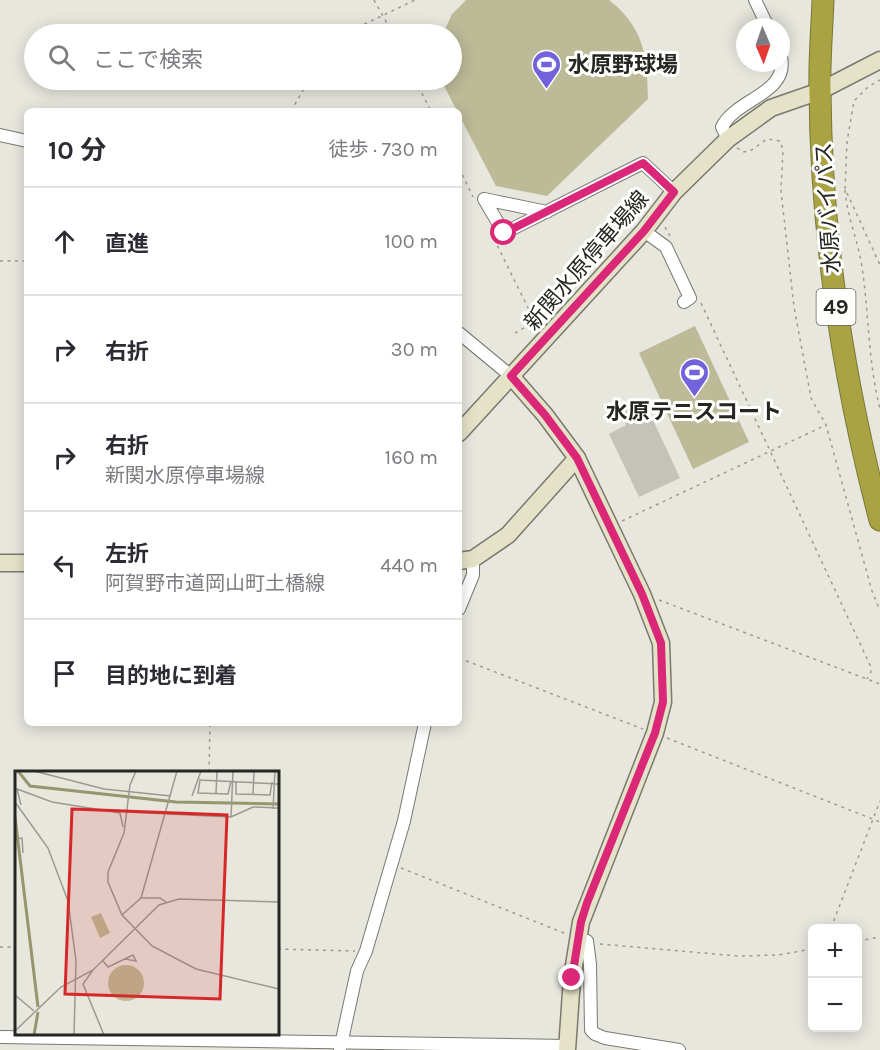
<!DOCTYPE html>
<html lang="ja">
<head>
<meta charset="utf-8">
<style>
  :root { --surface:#fff; --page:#f2f2f3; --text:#2b2b33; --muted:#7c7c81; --line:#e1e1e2 }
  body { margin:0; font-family:Karla,"Noto Sans JP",sans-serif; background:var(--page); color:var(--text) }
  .controls { position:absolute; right:18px; bottom:18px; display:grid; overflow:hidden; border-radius:9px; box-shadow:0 3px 15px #0003 }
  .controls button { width:54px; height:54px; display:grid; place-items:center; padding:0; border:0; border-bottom:2px solid var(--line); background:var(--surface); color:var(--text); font:30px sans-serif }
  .compass { position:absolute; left:736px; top:18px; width:54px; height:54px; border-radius:50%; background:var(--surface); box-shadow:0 3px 15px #0003; rotate:178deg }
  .stop { position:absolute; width:18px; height:18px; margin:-14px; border:4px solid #db2777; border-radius:50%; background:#fff }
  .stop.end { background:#db2777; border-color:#fff; box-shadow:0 2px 6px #0008 }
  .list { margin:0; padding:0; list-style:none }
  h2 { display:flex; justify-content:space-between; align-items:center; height:78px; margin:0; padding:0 24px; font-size:26px }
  h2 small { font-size:20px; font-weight:400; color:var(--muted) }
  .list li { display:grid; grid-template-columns:39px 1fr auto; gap:18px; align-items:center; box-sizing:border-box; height:108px; padding:0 24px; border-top:2px solid var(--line) }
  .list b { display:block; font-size:22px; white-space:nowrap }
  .list p { margin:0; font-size:20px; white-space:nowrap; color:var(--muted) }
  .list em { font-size:20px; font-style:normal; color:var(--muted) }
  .icon { flex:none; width:33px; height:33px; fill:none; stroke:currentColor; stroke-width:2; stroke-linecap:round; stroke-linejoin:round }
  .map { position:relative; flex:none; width:880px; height:1050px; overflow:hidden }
  .search { position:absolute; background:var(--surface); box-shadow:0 3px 15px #0003; left:24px; top:24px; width:438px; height:66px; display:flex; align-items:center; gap:15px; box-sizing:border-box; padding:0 21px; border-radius:33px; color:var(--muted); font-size:22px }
  .panel { position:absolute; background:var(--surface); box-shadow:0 3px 15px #0003; left:24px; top:108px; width:438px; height:618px; border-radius:9px }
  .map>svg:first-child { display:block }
  .green { fill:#bcba97 }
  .building { fill:#c3c3ba }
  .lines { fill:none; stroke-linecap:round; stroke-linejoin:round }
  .street-casing { stroke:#797971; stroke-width:14 }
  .secondary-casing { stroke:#797971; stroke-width:19 }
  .highway-casing { stroke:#7b7737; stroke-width:23 }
  .path { stroke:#9b9b94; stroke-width:1.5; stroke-dasharray:3 4.5; stroke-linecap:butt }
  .street { stroke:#fff; stroke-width:12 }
  .secondary { stroke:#e5e3c7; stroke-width:16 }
  .highway { stroke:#a9a343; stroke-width:21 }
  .route { stroke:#db2777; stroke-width:8 }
  .labels { text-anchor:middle; stroke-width:6; stroke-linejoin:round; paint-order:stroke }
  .shield { fill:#fffffe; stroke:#676764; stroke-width:1.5 }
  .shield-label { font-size:21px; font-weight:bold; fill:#262622 }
  .poi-label { font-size:22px; font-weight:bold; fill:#262622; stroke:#fffffe; text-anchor:start }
  .street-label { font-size:22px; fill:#262622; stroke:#fffffe }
  .inset-river { fill:none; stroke:#98966e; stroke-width:3 }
  .inset-road { fill:none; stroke:#9a9a93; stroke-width:1.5 }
  .view { fill:#d62828; fill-opacity:0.15; stroke:#d62828; stroke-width:3 }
  .inset-edge { fill:none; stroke:#262622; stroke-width:3 }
</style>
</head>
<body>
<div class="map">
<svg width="880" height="1050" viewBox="0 0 880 1050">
  <rect width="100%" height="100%" fill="#e7e7de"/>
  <g class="green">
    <path d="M 466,0 L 609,0 C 645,28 647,57 648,99 L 547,196 L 496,186 L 459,115 L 459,111 L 457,111 L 441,80 L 452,80 L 452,34 L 443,34 L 452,14 Z"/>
    <path d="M 695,326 L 749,442 L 693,469 L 639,353 Z"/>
  </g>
  <path class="building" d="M 624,401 L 634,421 L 646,415 L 649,422 L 653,420 L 680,478 L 639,497 L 609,434 L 626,425 L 616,405 Z"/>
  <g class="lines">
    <defs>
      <g id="street">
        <path d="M 755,0 L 768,27"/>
        <path d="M 0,135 L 27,141"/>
        <path d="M 728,139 L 722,127 C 735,99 789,94 781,57"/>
        <path d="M 547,212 L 484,199 L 504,233 L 643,163 L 674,192"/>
        <path d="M 644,231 L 666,247 L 690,298 L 684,302"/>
        <path d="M 459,333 L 511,376"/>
        <path d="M 459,609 L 473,575 L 473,559"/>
        <path d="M 587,941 L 590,964 L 591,1030 L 595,1034 L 605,1038 L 679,1050"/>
        <path d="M 0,1037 L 567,1046"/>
        <path d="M 340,1049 L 357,971 L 366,951 L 404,821 L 425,723"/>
      </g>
      <g id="secondary">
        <path d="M 511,376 L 545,415 L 577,458 L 642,594 L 661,643 L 663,702 L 655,733 L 581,922 L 572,978 L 567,1050"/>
        <path d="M 459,433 L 644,231 L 674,192 L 728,139 L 771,108 L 820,91 L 880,60"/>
        <path d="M 459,561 L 473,559 L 508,535 L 577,458"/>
        <path d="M 0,563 L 27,563"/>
      </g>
      <path id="highway" d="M 823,0 C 822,30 819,61 820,91 C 821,236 843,379 880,520"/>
    </defs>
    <use href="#street" class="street-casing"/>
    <use href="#secondary" class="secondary-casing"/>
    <use href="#highway" class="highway-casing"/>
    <g class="path">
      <path d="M 374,0 L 393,34"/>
      <path d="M 344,34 L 415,0"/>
      <path d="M 415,80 L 431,111"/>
      <path d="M 291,111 L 309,80"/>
      <path d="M 737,148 L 743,152 L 750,151 L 767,139 L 780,141 L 783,150 L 781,191 L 794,307 L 811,398 L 826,425 L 872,591 L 880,611"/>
      <path d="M 459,168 L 473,197"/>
      <path d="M 845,189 L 847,142 L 854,101 L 868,87 L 880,80"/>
      <path d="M 845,190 C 847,217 858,240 862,267 C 869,314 868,362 880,409"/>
      <path d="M 847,193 L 880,265"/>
      <path d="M 665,227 L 670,236"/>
      <path d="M 494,239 L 535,322 L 513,334"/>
      <path d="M 0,261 L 27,261"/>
      <path d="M 701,303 L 870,665 L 871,672 L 867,679"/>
      <path d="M 622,521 L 826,425"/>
      <path d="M 659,600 L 880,684"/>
      <path d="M 459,658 L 643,729"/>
      <path d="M 667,738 L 880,822"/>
      <path d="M 209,772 L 210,723"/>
      <path d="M 401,868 L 564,933"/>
      <path d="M 831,928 L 880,801"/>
      <path d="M 858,941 L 880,937"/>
      <path d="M 600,944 L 738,956 L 778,955 L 812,949"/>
      <path d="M 0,947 L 16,947"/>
      <path d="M 278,949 L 355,951"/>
    </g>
    <use href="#street" class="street"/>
    <use href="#secondary" class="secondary"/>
    <use href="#highway" class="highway"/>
  </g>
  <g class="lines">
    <path class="route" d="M 504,233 L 643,163 L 674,192 L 644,231 L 511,376 L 545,415 L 577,458 L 642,594 L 661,643 L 663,702 L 655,733 L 587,903 L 581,922 L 572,978"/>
  </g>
  <defs>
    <symbol id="stadium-pin" viewBox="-11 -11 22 30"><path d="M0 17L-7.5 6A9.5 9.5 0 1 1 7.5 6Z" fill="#7262dc" stroke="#fffffe"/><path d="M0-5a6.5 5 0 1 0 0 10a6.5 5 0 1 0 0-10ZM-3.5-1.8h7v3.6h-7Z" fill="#fff"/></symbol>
  </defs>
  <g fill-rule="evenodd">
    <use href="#stadium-pin" x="530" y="48" width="33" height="45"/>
    <use href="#stadium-pin" x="678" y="356" width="33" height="45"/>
  </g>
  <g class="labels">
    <rect class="shield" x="816.5" y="289" width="39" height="36" rx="4.5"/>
    <g class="shield-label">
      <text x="836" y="314">49</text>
    </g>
    <g class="poi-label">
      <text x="568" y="72">水原野球場</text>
      <text x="694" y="419" text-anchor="middle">水原テニスコート</text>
    </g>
    <g class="street-label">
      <text transform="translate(827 208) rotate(-94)" y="8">水原バイパス</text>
      <text transform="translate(586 260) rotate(-49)" y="8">新関水原停車場線</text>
    </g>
  </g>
  <g transform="translate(15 771)">
    <rect width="264" height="264" fill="#e7e7de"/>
    <path d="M 86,142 L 95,162 L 85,167 L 76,146 ZM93 212a18 18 0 1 1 36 0a18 18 0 1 1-36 0Z" fill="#bcba97"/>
    <path class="inset-river" d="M 3,0 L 15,15 L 161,31 L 264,33M 0,46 L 23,236M 19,264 L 23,241"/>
    <path class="inset-road" d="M 19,0 L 89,18 L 156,25M 121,0 L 115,14 L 109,62 L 93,101 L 93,111 L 107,144 L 137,175 L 181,198 L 264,218M 184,9 L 264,13M 185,9 L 183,22 L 213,23 L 216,10M 221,10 L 221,23 L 255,24 L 257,11M 201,22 L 202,0M 238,24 L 239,0M 177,25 L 186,0M 0,31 L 33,77 L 53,130 L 61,190 L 59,264M 6,34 L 2,18 L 37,31 L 105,42 L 108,56M 258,38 L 260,0M 112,41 L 216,46 L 238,36 L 264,37M 216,46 L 218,0M 0,68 L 7,67 L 8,82M 126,127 L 162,0M 107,144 L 126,127 L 145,127 L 151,131M 88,190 L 93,196 L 118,184 L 121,190 L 110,188M 78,199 L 68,213 L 89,264M 0,224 L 19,240M 0,260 L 46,216 L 78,199 L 144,134 L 164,128 L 264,131"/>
    <path class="view" d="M 57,38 L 212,44 L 205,228 L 50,223 Z"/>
    <rect width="264" height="264" class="inset-edge"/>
  </g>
</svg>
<div class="controls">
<button>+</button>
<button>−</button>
</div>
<svg class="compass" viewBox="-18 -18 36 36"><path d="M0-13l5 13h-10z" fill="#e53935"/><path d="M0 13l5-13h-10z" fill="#7c7c81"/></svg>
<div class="stop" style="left:504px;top:233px"></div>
<div class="stop end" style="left:572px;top:978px"></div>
<div class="search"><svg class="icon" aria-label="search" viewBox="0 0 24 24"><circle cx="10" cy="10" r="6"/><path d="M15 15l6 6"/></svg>ここで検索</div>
<section class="panel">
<h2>10 分<small>徒歩 · 730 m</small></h2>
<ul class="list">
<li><svg class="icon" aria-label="ahead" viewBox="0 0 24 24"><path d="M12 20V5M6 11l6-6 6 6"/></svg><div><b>直進</b></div><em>100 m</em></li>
<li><svg class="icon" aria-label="right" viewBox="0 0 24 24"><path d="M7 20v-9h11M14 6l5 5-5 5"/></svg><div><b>右折</b></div><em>30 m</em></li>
<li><svg class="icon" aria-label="right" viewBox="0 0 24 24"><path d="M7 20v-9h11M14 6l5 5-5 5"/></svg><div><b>右折</b><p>新関水原停車場線</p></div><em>160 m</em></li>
<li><svg class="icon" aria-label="left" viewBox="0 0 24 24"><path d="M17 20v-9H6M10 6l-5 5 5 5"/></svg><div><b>左折</b><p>阿賀野市道岡山町土橋線</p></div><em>440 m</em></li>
<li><svg class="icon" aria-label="arrive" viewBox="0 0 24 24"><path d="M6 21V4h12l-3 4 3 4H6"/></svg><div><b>目的地に到着</b></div></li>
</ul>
</section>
</div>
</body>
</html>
